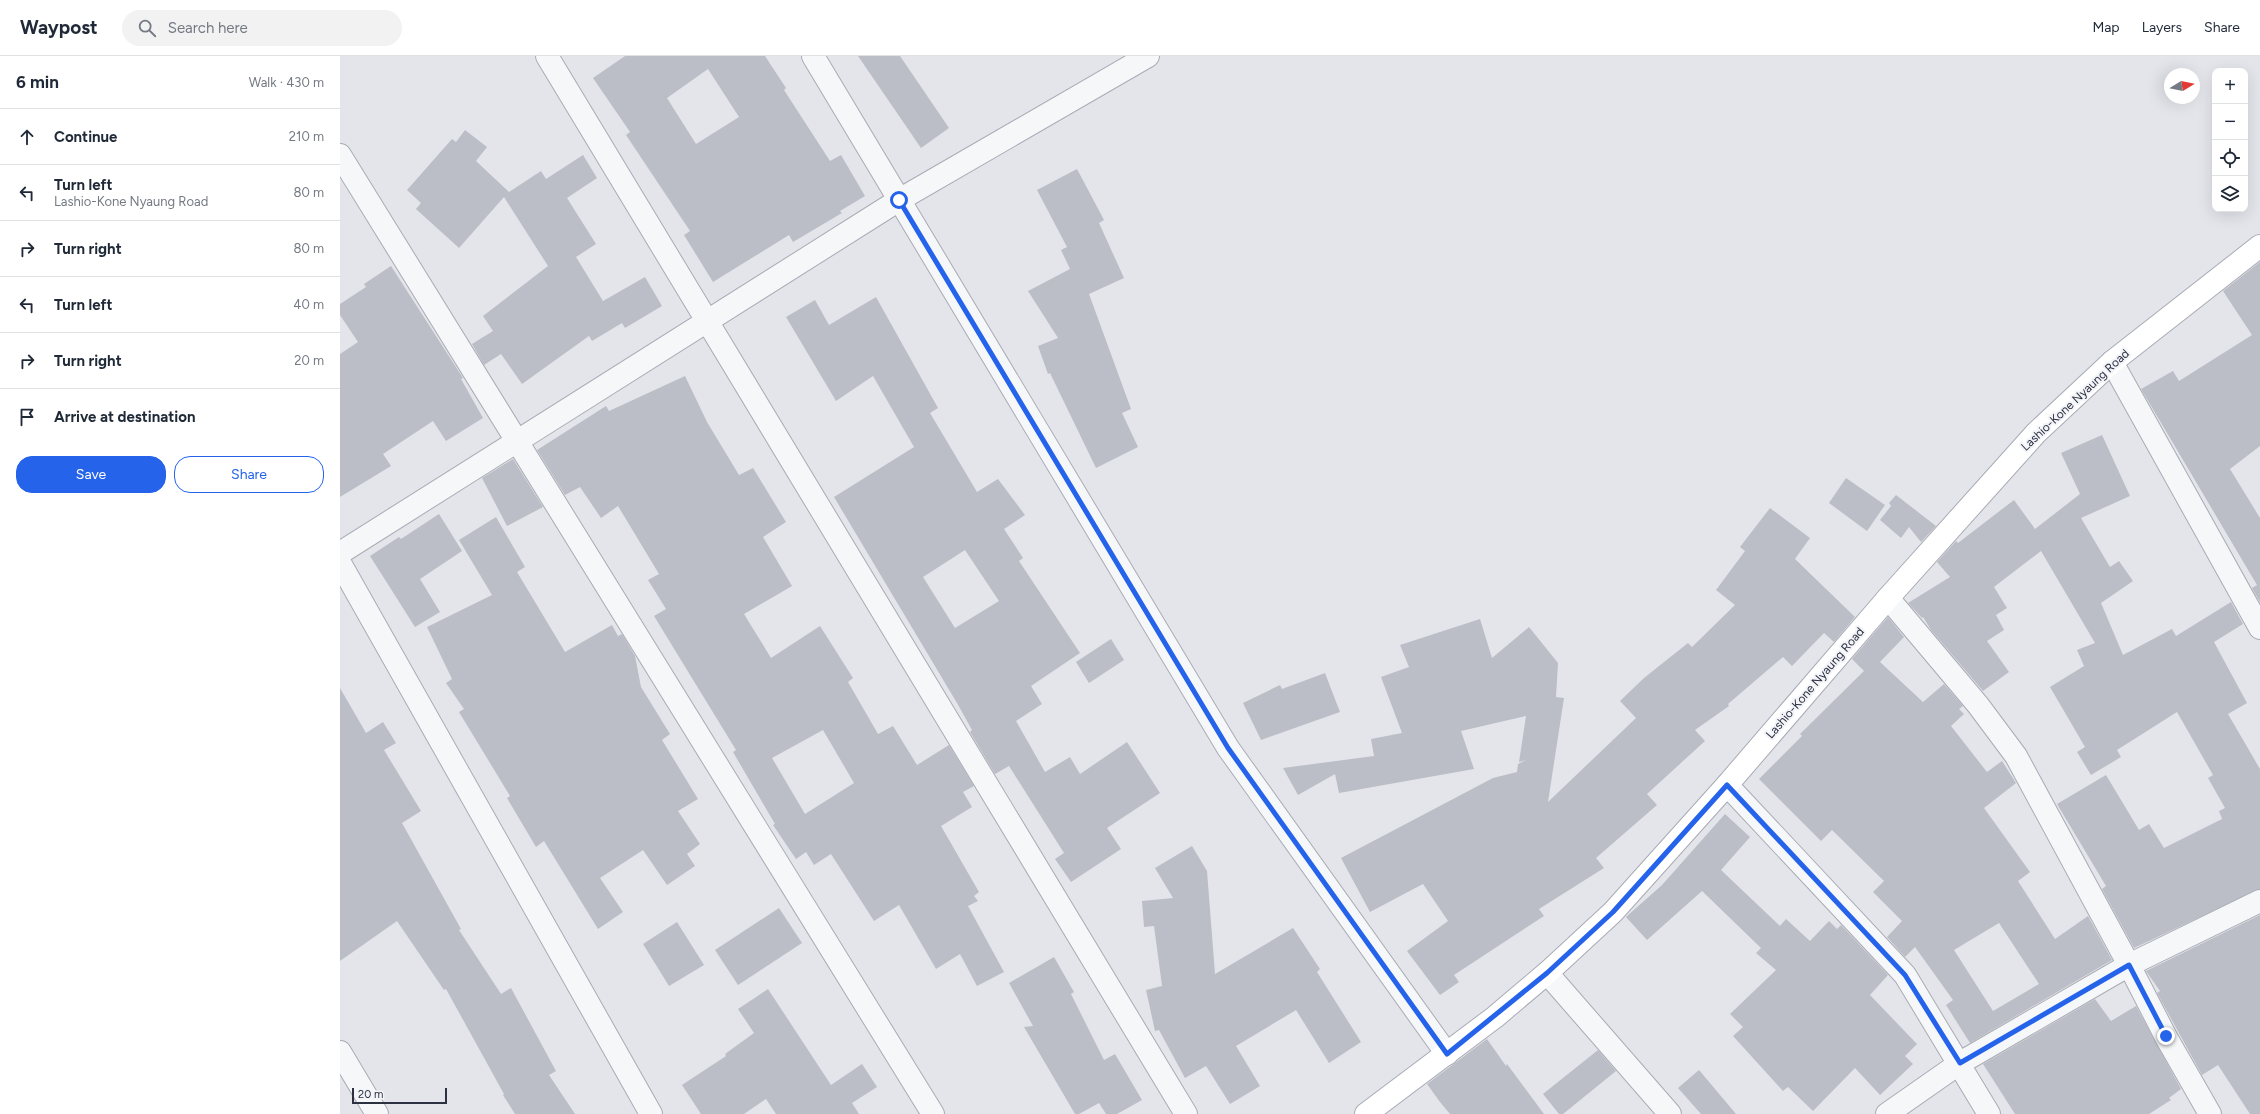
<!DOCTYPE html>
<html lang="en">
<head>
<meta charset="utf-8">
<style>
  :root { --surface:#fff; --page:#f2f2f3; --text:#1f2937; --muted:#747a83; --line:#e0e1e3; --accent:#2563eb }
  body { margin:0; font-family:Figtree,sans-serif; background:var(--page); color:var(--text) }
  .controls { position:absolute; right:12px; top:12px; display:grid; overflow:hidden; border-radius:8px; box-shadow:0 4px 16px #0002 }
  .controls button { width:36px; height:36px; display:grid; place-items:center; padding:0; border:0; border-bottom:1px solid var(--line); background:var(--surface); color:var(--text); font:20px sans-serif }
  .compass { position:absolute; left:1824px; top:12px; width:36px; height:36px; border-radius:50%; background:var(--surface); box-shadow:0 4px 16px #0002; rotate:80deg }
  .scale { position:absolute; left:12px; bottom:10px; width:95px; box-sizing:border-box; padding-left:4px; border:2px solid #2c3142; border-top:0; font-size:11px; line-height:14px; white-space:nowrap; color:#2c3142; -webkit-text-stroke:3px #f3f4f8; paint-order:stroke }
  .stop { position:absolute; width:12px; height:12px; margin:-9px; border:3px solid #2563eb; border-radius:50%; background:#fff }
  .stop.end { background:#2563eb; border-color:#fff; box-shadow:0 1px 4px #0008 }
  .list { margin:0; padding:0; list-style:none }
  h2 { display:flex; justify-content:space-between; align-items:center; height:52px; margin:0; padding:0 16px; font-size:17px }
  h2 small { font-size:13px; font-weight:400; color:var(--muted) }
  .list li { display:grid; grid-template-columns:26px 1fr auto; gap:12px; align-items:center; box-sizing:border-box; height:56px; padding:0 16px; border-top:1px solid var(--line) }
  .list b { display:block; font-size:15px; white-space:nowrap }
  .list p { margin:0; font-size:13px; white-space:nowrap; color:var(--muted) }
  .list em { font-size:13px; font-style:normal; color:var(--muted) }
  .actions { display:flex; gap:8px; padding:12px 16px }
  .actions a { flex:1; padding:9px 0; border:1px solid var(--accent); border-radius:16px; text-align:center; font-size:14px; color:var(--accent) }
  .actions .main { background:var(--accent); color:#fff }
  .icon { flex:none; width:22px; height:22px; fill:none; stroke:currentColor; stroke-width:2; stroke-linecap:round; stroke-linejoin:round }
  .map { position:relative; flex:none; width:1920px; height:1058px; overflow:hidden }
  header { display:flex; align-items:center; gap:24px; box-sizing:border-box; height:56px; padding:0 20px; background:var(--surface); border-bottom:1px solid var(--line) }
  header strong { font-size:19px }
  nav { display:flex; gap:22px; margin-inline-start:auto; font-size:14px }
  .search { width:280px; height:36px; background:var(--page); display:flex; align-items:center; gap:10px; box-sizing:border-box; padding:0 14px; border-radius:22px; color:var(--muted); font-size:15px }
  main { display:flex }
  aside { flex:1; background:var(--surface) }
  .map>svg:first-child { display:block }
  .building { fill:#bbbec7; fill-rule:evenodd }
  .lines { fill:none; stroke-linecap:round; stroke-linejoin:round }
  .minor-casing { stroke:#a9abb5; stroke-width:24 }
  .secondary-casing { stroke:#a9abb5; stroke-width:24 }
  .minor { stroke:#f6f7f9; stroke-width:22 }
  .secondary { stroke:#fff; stroke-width:22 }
  .route { stroke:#2563eb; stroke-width:5 }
  .labels { text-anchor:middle; stroke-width:4; stroke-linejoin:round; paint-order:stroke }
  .street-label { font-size:12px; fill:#2c3142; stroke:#f3f4f8 }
</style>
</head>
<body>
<header>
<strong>Waypost</strong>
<div class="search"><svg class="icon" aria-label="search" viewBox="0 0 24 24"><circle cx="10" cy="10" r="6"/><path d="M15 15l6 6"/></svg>Search here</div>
<nav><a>Map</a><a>Layers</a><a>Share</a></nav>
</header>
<main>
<aside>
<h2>6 min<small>Walk · 430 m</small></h2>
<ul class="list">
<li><svg class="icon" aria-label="ahead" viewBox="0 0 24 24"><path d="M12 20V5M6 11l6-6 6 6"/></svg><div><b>Continue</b></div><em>210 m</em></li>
<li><svg class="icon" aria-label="left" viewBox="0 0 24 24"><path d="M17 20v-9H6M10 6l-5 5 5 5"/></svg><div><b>Turn left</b><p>Lashio-Kone Nyaung Road</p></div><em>80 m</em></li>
<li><svg class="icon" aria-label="right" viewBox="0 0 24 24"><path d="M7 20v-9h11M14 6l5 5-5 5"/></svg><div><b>Turn right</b></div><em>80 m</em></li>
<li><svg class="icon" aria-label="left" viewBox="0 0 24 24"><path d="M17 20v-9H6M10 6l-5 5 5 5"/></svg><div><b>Turn left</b></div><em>40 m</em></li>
<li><svg class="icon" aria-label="right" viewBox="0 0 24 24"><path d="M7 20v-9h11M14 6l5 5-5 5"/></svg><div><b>Turn right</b></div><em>20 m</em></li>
<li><svg class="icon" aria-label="arrive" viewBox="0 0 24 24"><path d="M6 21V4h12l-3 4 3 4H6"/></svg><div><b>Arrive at destination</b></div></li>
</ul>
<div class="actions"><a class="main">Save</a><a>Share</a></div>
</aside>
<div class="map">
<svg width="1920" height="1058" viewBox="0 0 1920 1058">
  <rect width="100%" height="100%" fill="#e4e5eb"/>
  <g class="building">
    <path d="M 285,0 L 425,0 L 446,32 L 444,34 L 490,105 L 501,99 L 525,140 L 500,155 L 502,157 L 453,186 L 449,179 L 373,226 L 344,179 L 350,175 L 286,79 L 290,76 L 253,22 ZM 368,13 L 399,61 L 356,88 L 327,42 Z"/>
    <path d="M 518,0 L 560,0 L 609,72 L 581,92 Z"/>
    <path d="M 125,74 L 147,91 L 136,105 L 169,136 L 201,115 L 206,123 L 243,99 L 257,122 L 227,142 L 256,188 L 236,201 L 263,245 L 305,221 L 322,250 L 285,272 L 282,267 L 252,285 L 249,280 L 182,328 L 161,298 L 144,309 L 132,288 L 153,275 L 143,260 L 208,210 L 164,141 L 119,192 L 76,153 L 81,147 L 67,134 L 112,83 L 116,86 Z"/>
    <path d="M 737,113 L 764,164 L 759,167 L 784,222 L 749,238 L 791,353 L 782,357 L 798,391 L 756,412 L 710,317 L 708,318 L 698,290 L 718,282 L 688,235 L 730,213 L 721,194 L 727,191 L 697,134 Z"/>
    <path d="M 1920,206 L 1920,390 L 1890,413 L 1920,462 L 1920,546 L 1912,532 L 1917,529 L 1801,333 L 1833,315 L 1839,325 L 1912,279 L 1883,235 Z"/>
    <path d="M 51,210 L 123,322 L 121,323 L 143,362 L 106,385 L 93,365 L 43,398 L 51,410 L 0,441 L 0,298 L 18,286 L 0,259 L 0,248 L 26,231 L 24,228 Z"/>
    <path d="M 536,241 L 598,352 L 590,357 L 637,436 L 658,423 L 685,459 L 664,473 L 683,502 L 679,505 L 740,597 L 691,630 L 702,648 L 676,665 L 705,716 L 730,701 L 740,718 L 787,686 L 820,737 L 767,772 L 781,793 L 731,826 L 715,803 L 724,797 L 669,710 L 655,718 L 630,676 L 632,674 L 617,647 L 494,441 L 574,391 L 533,320 L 496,345 L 446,261 L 475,244 L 489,269 ZM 625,494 L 659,545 L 615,572 L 583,521 Z"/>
    <path d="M 345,320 L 367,366 L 399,419 L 413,412 L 446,466 L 423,481 L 452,530 L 404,558 L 431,602 L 480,570 L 513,622 L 508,626 L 538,678 L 553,670 L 577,709 L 609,689 L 634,730 L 623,736 L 632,751 L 601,770 L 639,836 L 634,840 L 638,845 L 628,850 L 664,916 L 637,930 L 620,898 L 596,913 L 559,849 L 534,865 L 491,798 L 474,809 L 466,796 L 456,803 L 433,769 L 435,768 L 393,696 L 396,694 L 314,560 L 326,553 L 308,524 L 319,518 L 278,450 L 261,462 L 240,431 L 225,439 L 197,394 L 266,350 L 269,355 ZM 483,674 L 514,727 L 465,758 L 432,702 Z"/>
    <path d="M 1762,379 L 1790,440 L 1741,462 L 1770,511 L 1779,505 L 1793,525 L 1761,547 L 1783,599 L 1832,573 L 1836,580 L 1891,546 L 1903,568 L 1874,586 L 1907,647 L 1888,658 L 1920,713 L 1920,833 L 1794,892 L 1762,833 L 1766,830 L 1717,748 L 1766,719 L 1799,774 L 1809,768 L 1824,792 L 1882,763 L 1879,755 L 1885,752 L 1868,722 L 1873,719 L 1837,656 L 1777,694 L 1781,701 L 1751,719 L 1737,696 L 1745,691 L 1710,631 L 1744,610 L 1737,594 L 1755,587 L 1701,495 L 1654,531 L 1667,552 L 1656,559 L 1664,574 L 1647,585 L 1669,616 L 1643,635 L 1591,574 L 1583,561 L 1582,562 L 1568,547 L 1610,521 L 1597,506 L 1616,485 L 1618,487 L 1674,444 L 1695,473 L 1740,438 L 1721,397 Z"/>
    <path d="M 173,403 L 203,451 L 167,470 L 142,422 Z"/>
    <path d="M 1506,422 L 1545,449 L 1527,475 L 1489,447 Z"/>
    <path d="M 1556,439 L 1596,470 L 1581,486 L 1569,471 L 1561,482 L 1540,464 L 1551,450 L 1549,447 Z"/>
    <path d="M 1430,452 L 1470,482 L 1455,503 L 1515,561 L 1494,586 L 1484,577 L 1452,610 L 1443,601 L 1388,648 L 1389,650 L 1355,674 L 1365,685 L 1307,738 L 1317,749 L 1256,802 L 1264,812 L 1199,853 L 1204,860 L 1114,919 L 1119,926 L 1100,939 L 1067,895 L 1108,865 L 1083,828 L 1030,856 L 1001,802 L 1153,722 L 1177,716 L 1178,708 L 1186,704 L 1179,706 L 1186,660 L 1121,675 L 1134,713 L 999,737 L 995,718 L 958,739 L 943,712 L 1034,700 L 1031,683 L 1062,677 L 1041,621 L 1069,611 L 1060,589 L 1140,563 L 1152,602 L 1189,571 L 1218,607 L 1216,641 L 1224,642 L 1208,746 L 1296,662 L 1280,645 L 1304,622 L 1348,587 L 1352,591 L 1395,549 L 1376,534 L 1405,495 L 1400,491 Z"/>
    <path d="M 99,458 L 122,495 L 80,523 L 100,556 L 75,571 L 30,500 L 59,481 L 61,483 Z"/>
    <path d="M 156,461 L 185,511 L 177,516 L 225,596 L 272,569 L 278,580 L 282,578 L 295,600 L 301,631 L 330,678 L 322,684 L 358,743 L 338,755 L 360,788 L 347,798 L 355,810 L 327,829 L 303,794 L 260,822 L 283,856 L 258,873 L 204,785 L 196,791 L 167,742 L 170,740 L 119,656 L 124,653 L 106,627 L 112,623 L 87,571 L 152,539 L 119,484 Z"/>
    <path d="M 1548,561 L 1564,581 L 1540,606 L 1583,646 L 1604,628 L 1623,650 L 1619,653 L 1624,658 L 1611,670 L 1647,716 L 1662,705 L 1676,727 L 1644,752 L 1690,816 L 1678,825 L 1715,883 L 1748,860 L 1772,904 L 1630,987 L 1606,949 L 1613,944 L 1575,891 L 1565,901 L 1547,881 L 1562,865 L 1533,836 L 1544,825 L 1492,774 L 1481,785 L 1419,723 L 1462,680 L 1460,678 L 1524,615 L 1512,603 ZM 1659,867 L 1699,928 L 1653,955 L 1614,894 Z"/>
    <path d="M 771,583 L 784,604 L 749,627 L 736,606 Z"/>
    <path d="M 985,617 L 1000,656 L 921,684 L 903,647 L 940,629 L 942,633 Z"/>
    <path d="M 0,632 L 26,677 L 43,666 L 56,687 L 44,694 L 81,755 L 62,767 L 121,873 L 119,874 L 161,938 L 171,932 L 216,1015 L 209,1019 L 235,1058 L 175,1058 L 163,1039 L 164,1038 L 106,933 L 104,934 L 57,865 L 0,905 Z"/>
    <path d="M 1385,758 L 1410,781 L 1381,814 L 1440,870 L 1446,863 L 1470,885 L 1489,865 L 1497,873 L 1501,869 L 1548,919 L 1530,939 L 1577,988 L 1565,1000 L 1573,1008 L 1540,1039 L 1515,1012 L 1473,1055 L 1448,1031 L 1443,1035 L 1393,980 L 1403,971 L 1390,958 L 1436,914 L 1416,897 L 1421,892 L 1362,835 L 1307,884 L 1286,861 L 1322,829 Z"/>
    <path d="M 852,790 L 867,815 L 875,918 L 953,872 L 980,913 L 977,916 L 1021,986 L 989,1007 L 956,954 L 896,990 L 920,1030 L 890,1048 L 866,1010 L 845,1022 L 819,974 L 815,975 L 806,934 L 822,930 L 814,870 L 804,871 L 802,845 L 833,842 L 815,812 Z"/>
    <path d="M 439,852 L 462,887 L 398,929 L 375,894 Z"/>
    <path d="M 1920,859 L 1920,1058 L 1910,1058 L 1878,1009 L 1862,1019 L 1817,937 L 1820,935 L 1806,915 Z"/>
    <path d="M 337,866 L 364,909 L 329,930 L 303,888 Z"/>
    <path d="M 714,901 L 734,936 L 731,938 L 764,1004 L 775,998 L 802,1044 L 777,1058 L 766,1058 L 759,1047 L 739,1058 L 735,1058 L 684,971 L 693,970 L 669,927 Z"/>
    <path d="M 428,933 L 491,1029 L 522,1008 L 537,1031 L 512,1047 L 519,1058 L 436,1058 L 426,1043 L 404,1058 L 361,1058 L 342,1029 L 386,1000 L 385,998 L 414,977 L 398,953 Z"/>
    <path d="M 1755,943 L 1771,965 L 1796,950 L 1841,1033 L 1829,1042 L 1831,1044 L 1809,1058 L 1675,1058 L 1643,1008 Z"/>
    <path d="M 1147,983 L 1166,1010 L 1167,1008 L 1204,1058 L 1110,1058 L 1100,1046 L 1087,1028 Z"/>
    <path d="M 1258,994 L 1276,1015 L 1223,1058 L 1219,1058 L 1203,1038 Z"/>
    <path d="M 1359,1014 L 1396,1058 L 1361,1058 L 1338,1032 Z"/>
  </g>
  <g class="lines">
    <defs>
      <g id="minor">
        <path d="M 207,0 L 846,1058"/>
        <path d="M 473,0 L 888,692 L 1107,998"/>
        <path d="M 0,99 L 593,1058"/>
        <path d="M 1772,306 L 1920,572"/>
        <path d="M 0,497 L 559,144 L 808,0"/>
        <path d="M 0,507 L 311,1058"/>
        <path d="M 1548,542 L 1638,649 L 1676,700 L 1789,909 L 1920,845"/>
        <path d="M 1387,729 L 1565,919 L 1649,1058"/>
        <path d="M 1207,917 L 1330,1058"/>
        <path d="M 0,996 L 37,1058"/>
        <path d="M 1547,1058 L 1620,1007 L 1789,909 L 1826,981 L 1870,1058"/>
      </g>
      <path id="secondary" d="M 1026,1058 L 1155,961 L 1207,917 L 1273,856 L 1387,729 L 1548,542 L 1696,377 L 1772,306 L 1920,190"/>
    </defs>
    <use href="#minor" class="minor-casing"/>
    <use href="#secondary" class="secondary-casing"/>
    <use href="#minor" class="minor"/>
    <use href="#secondary" class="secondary"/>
  </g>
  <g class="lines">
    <path class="route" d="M 559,144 L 888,692 L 1107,998 L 1207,917 L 1273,856 L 1387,729 L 1565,919 L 1620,1007 L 1789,909 L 1826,980"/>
  </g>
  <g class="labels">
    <g class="street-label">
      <text transform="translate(1735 344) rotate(-43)" y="4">Lashio-Kone Nyaung Road</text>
      <text transform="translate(1475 627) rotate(-49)" y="4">Lashio-Kone Nyaung Road</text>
    </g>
  </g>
</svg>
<div class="controls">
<button>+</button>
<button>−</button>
<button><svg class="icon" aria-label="locate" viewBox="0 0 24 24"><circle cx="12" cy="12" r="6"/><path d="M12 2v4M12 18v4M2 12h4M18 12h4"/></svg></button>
<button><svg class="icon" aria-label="layers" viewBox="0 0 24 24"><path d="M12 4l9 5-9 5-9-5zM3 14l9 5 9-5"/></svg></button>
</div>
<svg class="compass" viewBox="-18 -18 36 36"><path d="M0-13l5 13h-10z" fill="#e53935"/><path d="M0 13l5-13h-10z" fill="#747a83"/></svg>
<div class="scale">20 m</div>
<div class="stop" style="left:559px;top:144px"></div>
<div class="stop end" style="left:1826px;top:980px"></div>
</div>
</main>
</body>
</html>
